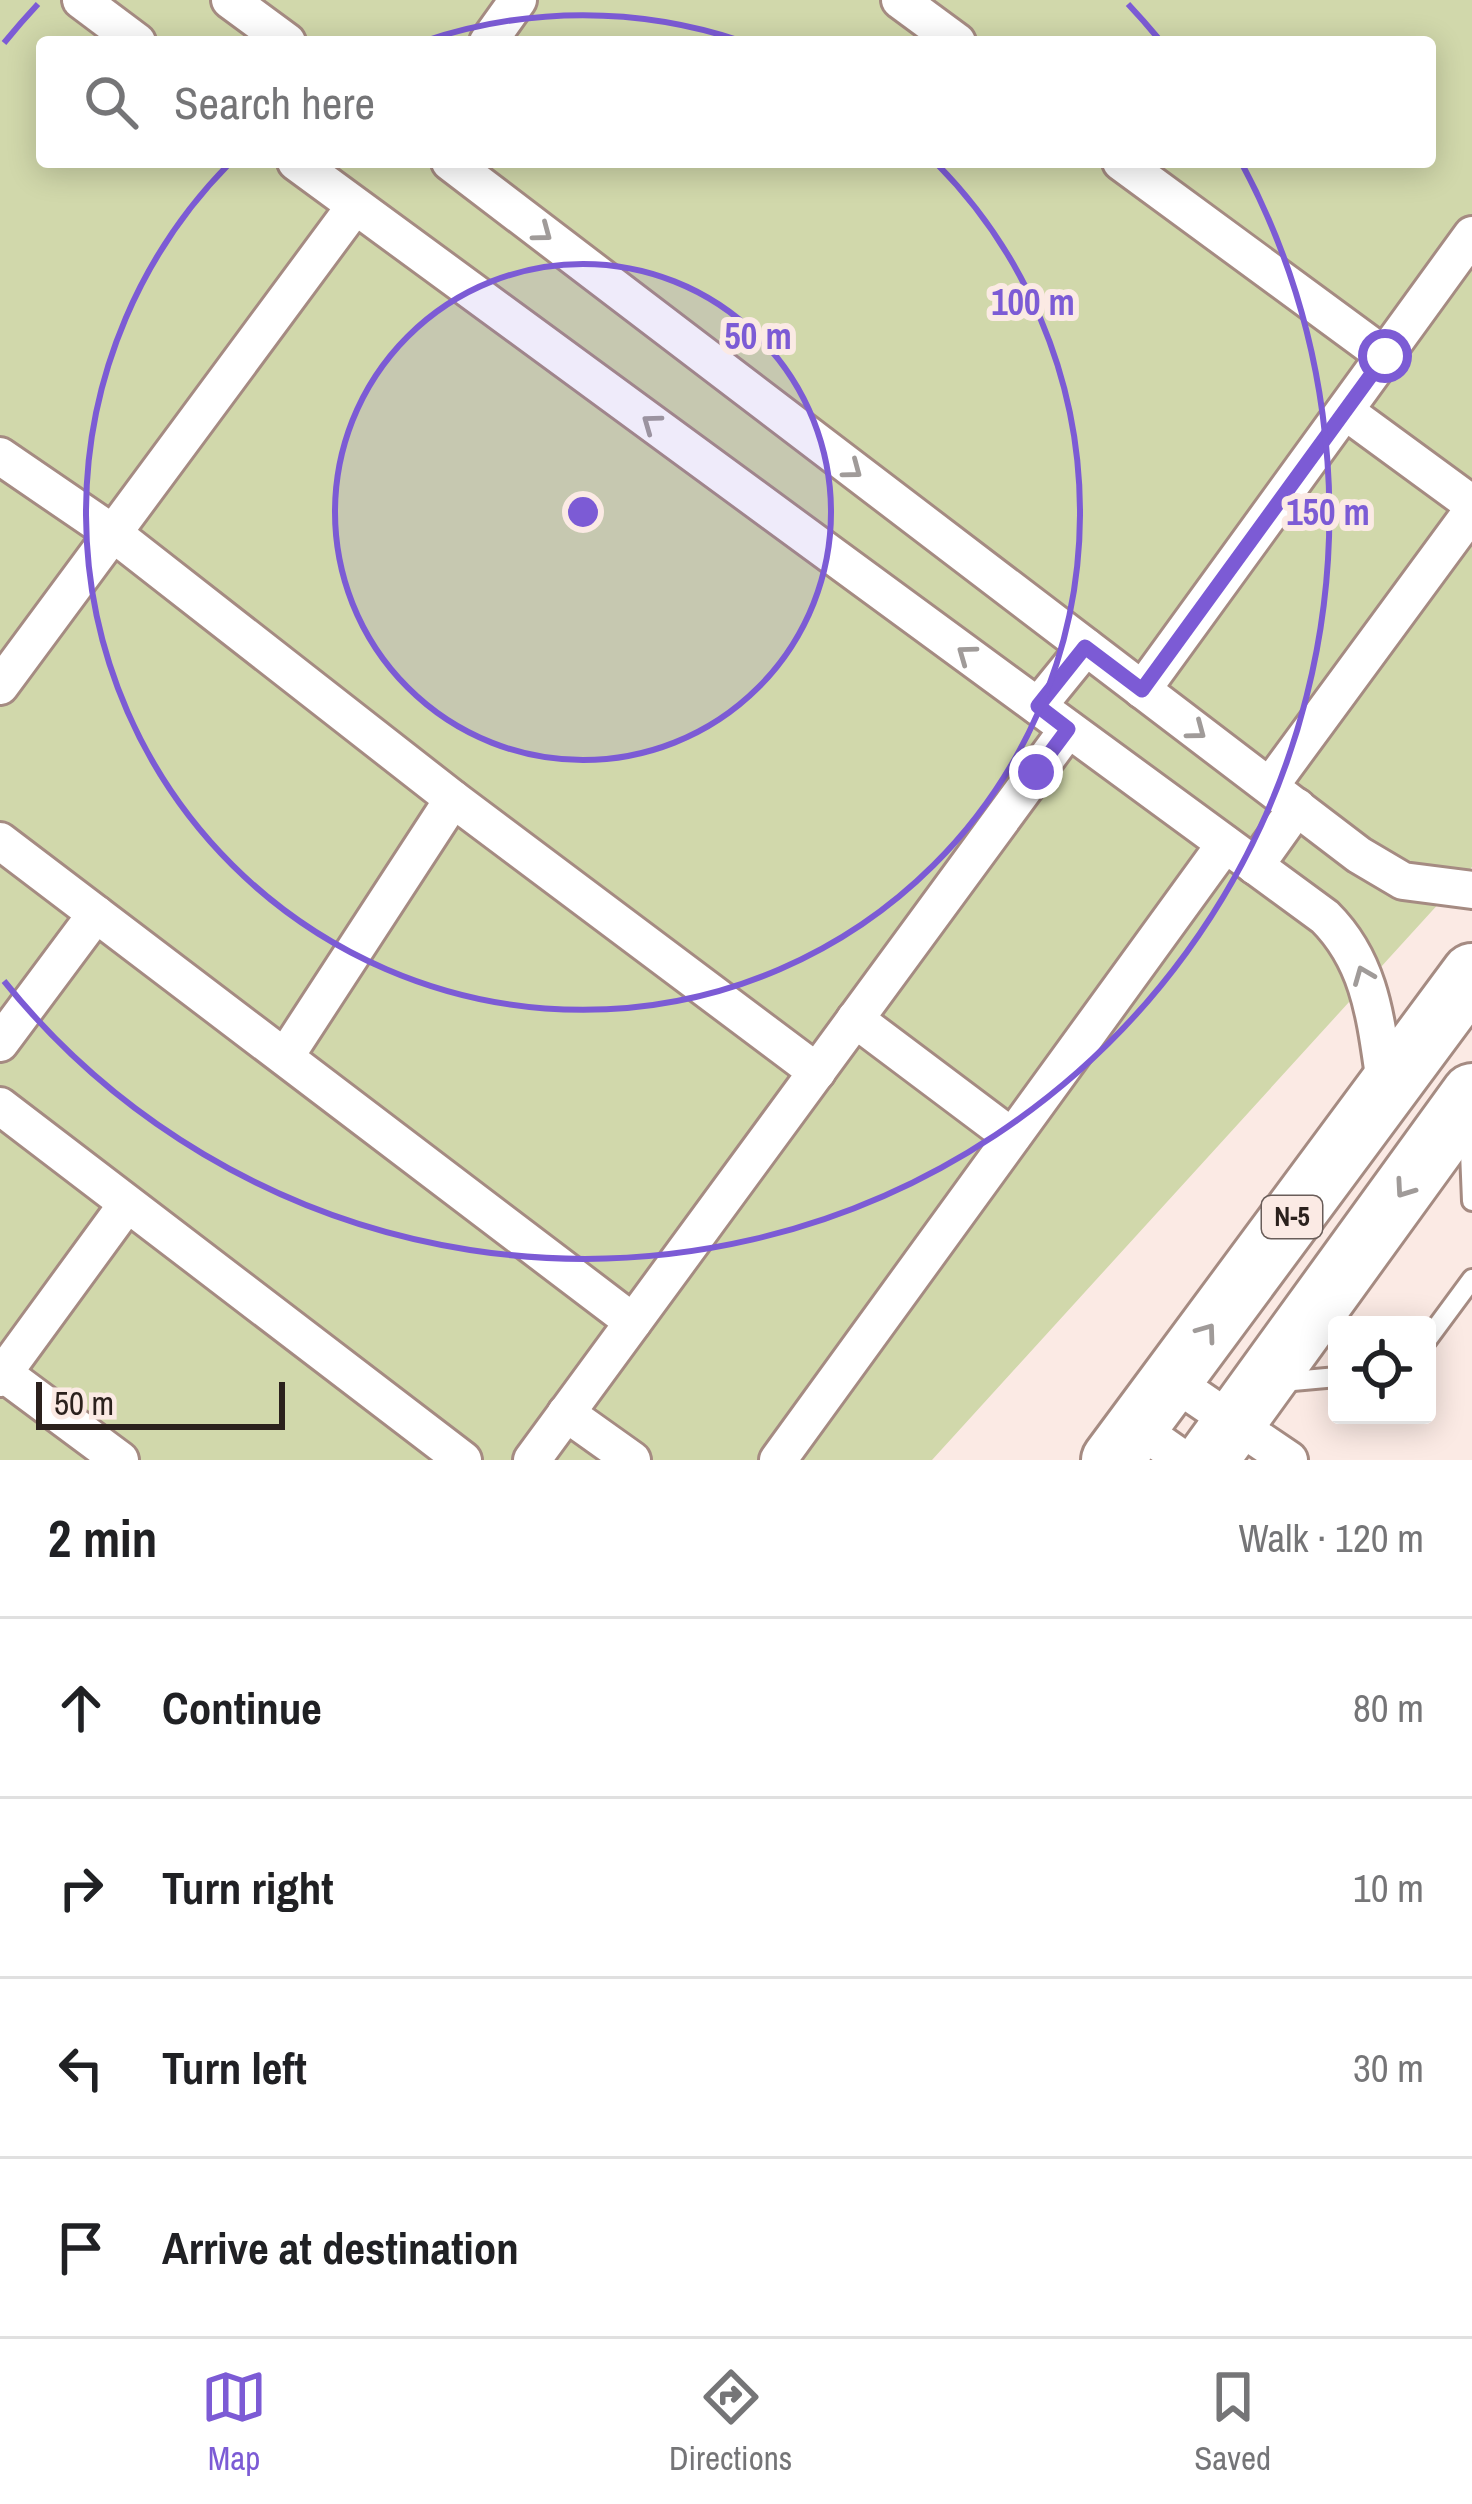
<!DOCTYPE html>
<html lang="en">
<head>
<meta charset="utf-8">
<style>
  :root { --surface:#fff; --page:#f6f6f6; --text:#202124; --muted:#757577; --line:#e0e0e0; --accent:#7c5bd5 }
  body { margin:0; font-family:"Archivo Narrow",sans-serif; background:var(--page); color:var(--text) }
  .controls { position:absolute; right:36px; bottom:36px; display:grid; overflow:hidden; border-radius:12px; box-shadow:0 6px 30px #0003 }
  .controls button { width:108px; height:108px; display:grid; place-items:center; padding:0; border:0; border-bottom:3px solid var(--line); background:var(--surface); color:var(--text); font:60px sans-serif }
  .scale { position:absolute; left:36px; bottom:30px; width:249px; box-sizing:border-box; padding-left:12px; border:6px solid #2b211d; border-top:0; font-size:33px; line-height:42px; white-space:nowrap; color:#2b211d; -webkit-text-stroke:9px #fbeae4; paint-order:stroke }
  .stop { position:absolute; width:36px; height:36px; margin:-27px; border:9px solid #7c5bd5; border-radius:50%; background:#fff }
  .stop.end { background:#7c5bd5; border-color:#fff; box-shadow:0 3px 12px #0008 }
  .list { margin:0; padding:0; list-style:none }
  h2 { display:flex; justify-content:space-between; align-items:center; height:156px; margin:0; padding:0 48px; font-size:51px }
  h2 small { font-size:39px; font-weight:400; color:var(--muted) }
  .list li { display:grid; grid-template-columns:78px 1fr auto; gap:36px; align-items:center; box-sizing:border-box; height:180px; padding:0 48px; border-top:3px solid var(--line) }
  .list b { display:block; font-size:45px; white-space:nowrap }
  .list em { font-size:39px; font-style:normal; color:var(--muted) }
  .icon { flex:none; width:66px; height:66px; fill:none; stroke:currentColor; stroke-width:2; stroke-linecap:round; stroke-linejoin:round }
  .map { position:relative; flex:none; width:1472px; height:1460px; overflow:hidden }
  .search { position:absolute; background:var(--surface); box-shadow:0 6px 30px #0003; left:36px; right:36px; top:36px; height:132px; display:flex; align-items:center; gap:30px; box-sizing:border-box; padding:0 42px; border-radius:12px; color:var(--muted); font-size:45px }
  .sheet { height:876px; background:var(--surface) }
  nav { display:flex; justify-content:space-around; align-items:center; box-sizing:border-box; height:168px; border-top:3px solid var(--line); background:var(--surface); font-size:33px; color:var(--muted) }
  nav a { display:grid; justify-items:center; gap:6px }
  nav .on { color:var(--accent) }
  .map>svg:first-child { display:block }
  .green { fill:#d1d8ab; fill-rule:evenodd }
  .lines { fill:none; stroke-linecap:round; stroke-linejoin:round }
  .service-casing { stroke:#a58b82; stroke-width:24 }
  .minor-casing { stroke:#a58b82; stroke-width:42 }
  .trunk-casing { stroke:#a58b82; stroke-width:66 }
  .service { stroke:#fff; stroke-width:18 }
  .minor { stroke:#fff; stroke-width:36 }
  .trunk { stroke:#fff; stroke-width:60 }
  .oneway { stroke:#a09b99 }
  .route { stroke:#7c5bd5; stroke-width:15 }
  .ring { fill:none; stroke:#7c5bd5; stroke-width:6 }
  .labels { text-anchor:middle; stroke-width:12; stroke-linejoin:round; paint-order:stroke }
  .shield { fill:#fbeae4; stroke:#695d59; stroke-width:3 }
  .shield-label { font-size:27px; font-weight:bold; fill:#2b211d }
  .centre { fill:#7c5bd5; stroke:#fbeae4; stroke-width:6 }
  .ring-label { font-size:36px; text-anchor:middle; font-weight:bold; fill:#7c5bd5; stroke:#fbeae4; stroke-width:12; stroke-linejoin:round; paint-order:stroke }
</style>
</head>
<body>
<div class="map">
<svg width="1472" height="1460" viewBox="0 0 1472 1460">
  <rect width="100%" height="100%" fill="#fbeae4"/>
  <path class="green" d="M 0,0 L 1472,0 L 1472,867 L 932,1460 L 0,1460 ZM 42,42 L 1430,42 L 1430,162 L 42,162 Z"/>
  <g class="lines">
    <defs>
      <g id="service">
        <path d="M 1469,1127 L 1472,1201"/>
        <path d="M 1427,1340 L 1472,1279"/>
        <path d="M 1282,1382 L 1337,1377"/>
      </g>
      <g id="minor">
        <path d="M 81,0 L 137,42"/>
        <path d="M 230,0 L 287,42"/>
        <path d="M 900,0 L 957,42"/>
        <path d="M 488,42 L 518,0"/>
        <path d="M 296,162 L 1325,917 C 1373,965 1376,1025 1386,1089"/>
        <path d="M 450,162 L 1359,855 L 1403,881 L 1472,890"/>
        <path d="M 1121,162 L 1385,356"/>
        <path d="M 1345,411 L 1472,504"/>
        <path d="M 0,456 L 114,534 L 453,799 L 817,1072"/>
        <path d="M 0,686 L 355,206"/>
        <path d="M 1142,690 L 1472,235"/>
        <path d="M 1038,706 L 1086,647"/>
        <path d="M 1270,786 L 1472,511"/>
        <path d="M 0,841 L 633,1322"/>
        <path d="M 1255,866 L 1297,807"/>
        <path d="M 855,1019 L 1012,1137"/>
        <path d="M 0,1043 L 96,914"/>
        <path d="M 285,1057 L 453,799"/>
        <path d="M 0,1106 L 463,1460"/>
        <path d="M 3,1373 L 120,1460"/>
        <path d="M 0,1378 L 127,1204"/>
        <path d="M 1171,1380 L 1289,1460"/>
        <path d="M 566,1413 L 632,1460"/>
        <path d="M 1137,1427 L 1184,1460"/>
        <path d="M 532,1460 L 1068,729"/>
        <path d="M 778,1460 L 1225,844"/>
      </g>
      <g id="trunk">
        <path d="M 1112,1460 L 1472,974"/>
        <path d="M 1207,1460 L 1472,1094"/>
      </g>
    </defs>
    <use href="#service" class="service-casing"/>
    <use href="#minor" class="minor-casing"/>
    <use href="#trunk" class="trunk-casing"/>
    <use href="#service" class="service"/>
    <use href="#minor" class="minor"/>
    <use href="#trunk" class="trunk"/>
  </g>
  <defs><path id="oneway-chevron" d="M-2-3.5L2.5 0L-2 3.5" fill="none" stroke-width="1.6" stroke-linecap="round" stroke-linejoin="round" transform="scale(3)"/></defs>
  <g class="oneway">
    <use href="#oneway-chevron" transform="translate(543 233) rotate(37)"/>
    <use href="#oneway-chevron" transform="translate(651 423) rotate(-144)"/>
    <use href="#oneway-chevron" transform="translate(853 470) rotate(37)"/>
    <use href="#oneway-chevron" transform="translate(966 654) rotate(-144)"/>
    <use href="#oneway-chevron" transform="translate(1197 731) rotate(37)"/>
    <use href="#oneway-chevron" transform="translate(1363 975) rotate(-112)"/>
    <use href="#oneway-chevron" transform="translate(1404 1189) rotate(125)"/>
    <use href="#oneway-chevron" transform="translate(1207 1332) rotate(-54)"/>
  </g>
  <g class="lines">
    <path class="route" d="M 1036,772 L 1068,729 L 1038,706 L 1085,647 L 1142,690 L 1385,356"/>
  </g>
  <circle cx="583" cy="512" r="248" fill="#7c5bd5" fill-opacity=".12"/>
  <g class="ring">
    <circle cx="583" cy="512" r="248"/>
    <path d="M425 41A497 497 0 0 1 741 41M937 164A497 497 0 1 1 229 164"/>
    <path d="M4 43A745 745 0 0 1 38 4M1128 4A745 745 0 0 1 1158 38M1241 162A745 745 0 0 1 4 981"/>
  </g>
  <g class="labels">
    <rect class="shield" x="1262" y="1196" width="60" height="42" rx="9"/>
    <g class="shield-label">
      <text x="1292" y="1226">N-5</text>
    </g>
  </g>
  <circle cx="583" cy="512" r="18" class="centre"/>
  <g class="ring-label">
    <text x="1033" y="315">100 m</text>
    <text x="758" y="349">50 m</text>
    <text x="1328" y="525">150 m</text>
  </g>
</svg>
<div class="controls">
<button><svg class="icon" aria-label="locate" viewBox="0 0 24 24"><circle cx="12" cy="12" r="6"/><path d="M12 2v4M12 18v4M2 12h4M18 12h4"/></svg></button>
</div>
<div class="scale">50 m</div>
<div class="stop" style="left:1385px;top:356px"></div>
<div class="stop end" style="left:1036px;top:772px"></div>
<div class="search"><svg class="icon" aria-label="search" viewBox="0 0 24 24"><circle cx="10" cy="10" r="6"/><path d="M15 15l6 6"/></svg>Search here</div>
</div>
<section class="sheet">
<h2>2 min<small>Walk · 120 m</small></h2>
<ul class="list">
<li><svg class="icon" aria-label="ahead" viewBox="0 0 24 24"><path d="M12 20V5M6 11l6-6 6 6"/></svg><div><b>Continue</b></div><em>80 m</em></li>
<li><svg class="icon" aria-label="right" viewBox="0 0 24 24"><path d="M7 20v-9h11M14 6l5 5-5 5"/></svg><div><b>Turn right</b></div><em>10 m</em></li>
<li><svg class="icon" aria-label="left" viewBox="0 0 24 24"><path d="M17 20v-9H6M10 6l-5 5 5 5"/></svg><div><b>Turn left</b></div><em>30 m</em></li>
<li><svg class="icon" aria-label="arrive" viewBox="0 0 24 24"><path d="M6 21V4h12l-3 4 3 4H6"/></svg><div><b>Arrive at destination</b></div></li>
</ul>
</section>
<nav>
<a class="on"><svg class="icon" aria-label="map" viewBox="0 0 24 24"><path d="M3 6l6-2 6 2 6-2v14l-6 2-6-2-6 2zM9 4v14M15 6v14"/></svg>Map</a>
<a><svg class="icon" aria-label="directions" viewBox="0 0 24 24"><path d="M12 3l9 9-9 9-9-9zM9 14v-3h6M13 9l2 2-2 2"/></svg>Directions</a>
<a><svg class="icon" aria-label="saved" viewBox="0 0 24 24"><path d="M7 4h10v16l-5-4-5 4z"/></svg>Saved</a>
</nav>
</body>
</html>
